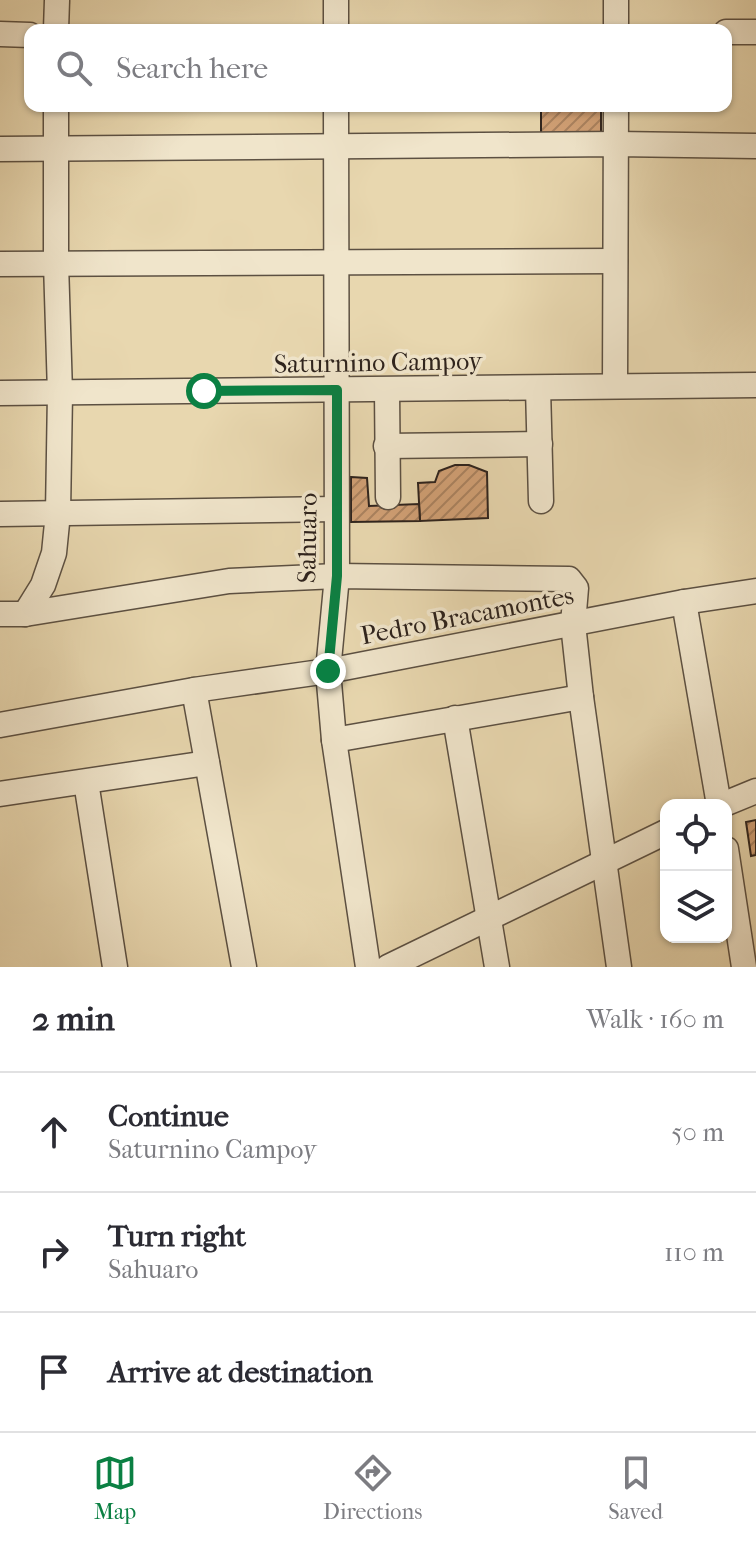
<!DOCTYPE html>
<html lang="en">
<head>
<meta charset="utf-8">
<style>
  :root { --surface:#fff; --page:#f7f7f7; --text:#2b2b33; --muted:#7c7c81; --line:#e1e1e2; --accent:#0b8043 }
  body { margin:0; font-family:"IM FELL French Canon",serif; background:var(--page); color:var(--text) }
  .controls { position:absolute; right:24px; bottom:24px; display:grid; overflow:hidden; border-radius:16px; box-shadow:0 2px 6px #0004 }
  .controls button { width:72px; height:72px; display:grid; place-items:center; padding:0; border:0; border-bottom:2px solid var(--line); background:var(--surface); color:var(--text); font:40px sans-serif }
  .stop { position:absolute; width:24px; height:24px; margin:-18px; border:6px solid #0b8043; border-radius:50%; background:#fff }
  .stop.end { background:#0b8043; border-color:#fff; box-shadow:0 2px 8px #0008 }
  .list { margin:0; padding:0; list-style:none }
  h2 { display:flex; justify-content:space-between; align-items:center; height:104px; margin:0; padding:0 32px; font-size:34px }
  h2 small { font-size:26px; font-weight:400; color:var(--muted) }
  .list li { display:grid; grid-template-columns:52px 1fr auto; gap:24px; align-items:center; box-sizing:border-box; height:120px; padding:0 32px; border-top:2px solid var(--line) }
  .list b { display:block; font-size:30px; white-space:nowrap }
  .list p { margin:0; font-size:26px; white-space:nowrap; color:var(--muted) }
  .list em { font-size:26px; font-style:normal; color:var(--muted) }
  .icon { flex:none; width:44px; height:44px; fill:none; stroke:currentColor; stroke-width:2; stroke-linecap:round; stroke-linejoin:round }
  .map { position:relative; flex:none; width:756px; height:967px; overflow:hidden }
  .search { position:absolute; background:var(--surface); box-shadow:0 2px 6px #0004; left:24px; right:24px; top:24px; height:88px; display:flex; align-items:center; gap:20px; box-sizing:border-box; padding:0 28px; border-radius:16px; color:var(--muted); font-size:30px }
  .sheet { height:464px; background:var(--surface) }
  nav { display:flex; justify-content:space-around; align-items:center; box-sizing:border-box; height:112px; border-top:2px solid var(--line); background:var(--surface); font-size:22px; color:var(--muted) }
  nav a { display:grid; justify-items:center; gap:4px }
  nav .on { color:var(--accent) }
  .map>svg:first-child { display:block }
  .building { fill:url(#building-hatch); stroke:#2e231d; stroke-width:2 }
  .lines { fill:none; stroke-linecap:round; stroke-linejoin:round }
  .minor-casing { stroke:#5c5042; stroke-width:27 }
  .minor { stroke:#f0e5cb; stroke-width:24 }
  .route { stroke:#0b8043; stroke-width:10 }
  .labels { text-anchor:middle; stroke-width:7; stroke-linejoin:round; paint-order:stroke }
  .street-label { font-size:26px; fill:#2e231d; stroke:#f0e5cb }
</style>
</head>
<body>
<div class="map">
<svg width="756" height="967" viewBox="0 0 756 967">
  <defs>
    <pattern id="building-hatch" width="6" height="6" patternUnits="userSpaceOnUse" patternTransform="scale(2)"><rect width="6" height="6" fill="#d1a075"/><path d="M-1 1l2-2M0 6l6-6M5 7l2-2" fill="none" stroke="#aa825f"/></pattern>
  </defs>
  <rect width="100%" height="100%" fill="#e8d7af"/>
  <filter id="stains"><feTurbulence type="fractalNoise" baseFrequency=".0025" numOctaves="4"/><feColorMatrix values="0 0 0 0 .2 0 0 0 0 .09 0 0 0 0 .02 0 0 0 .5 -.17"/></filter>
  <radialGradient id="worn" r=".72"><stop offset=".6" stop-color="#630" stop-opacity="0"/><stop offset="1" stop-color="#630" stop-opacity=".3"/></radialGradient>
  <g class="building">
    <path d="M 541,106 L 601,106 L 601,134 L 541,135 Z"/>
    <path d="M 455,465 L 469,465 L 487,472 L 488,518 L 420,521 L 418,483 L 435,482 L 439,471 Z"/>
    <path d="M 351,477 L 367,478 L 369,506 L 419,504 L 420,521 L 351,522 Z"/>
    <path d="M 756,820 L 756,855 L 751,856 L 746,822 Z"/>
  </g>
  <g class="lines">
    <defs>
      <g id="minor">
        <path d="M 616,0 L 616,30"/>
        <path d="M 56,30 L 57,0"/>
        <path d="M 336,30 L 336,0"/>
        <path d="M 726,32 L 756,32"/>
        <path d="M 0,34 L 30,35"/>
        <path d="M 336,106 L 337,576 L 328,671 L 334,740 L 368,967"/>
        <path d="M 0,149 L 616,144 L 756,146"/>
        <path d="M 0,264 L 615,261"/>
        <path d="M 615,386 L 616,106"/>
        <path d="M 538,388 L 541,501"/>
        <path d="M 387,390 L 388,497"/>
        <path d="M 0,393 L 756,385"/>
        <path d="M 386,446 L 540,444"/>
        <path d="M 0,514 L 336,509"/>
        <path d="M 684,602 L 719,805"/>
        <path d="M 0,614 L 25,614 L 229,581 L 337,576 L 569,579 L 576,588 L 573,624 L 581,697 L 619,967"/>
        <path d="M 25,614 L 43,585 L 54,553 L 58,513 L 60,393 L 56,263 L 56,106"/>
        <path d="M 194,690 L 244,967"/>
        <path d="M 455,718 L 497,967"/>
        <path d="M 0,725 L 194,690 L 328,671 L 684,602 L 756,591"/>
        <path d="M 334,740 L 581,697"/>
        <path d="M 86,782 L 115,967"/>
        <path d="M 0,794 L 207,763"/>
        <path d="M 722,805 L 756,791"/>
        <path d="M 726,849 L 744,967"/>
        <path d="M 388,967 L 666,832"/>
      </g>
    </defs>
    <use href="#minor" class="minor-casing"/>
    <use href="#minor" class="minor"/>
  </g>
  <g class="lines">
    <path class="route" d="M 204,391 L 337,390 L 337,576 L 328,671"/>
  </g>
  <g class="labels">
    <g class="street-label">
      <text transform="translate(378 362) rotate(-1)" y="9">Saturnino Campoy</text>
      <text transform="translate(307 538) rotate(-89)" y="9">Sahuaro</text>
      <text transform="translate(467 615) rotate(-11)" y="9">Pedro Bracamontes</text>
    </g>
  </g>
  <rect width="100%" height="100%" filter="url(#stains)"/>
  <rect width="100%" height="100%" fill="url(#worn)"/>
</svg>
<div class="controls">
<button><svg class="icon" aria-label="locate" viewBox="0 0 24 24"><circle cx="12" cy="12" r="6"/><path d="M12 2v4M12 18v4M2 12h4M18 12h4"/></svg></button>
<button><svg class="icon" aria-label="layers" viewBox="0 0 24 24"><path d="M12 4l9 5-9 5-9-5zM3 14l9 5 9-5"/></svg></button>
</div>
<div class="stop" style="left:204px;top:391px"></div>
<div class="stop end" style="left:328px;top:671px"></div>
<div class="search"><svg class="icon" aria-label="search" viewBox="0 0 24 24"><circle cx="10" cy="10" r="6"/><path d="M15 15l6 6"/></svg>Search here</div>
</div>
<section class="sheet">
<h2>2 min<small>Walk · 160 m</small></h2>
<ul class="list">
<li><svg class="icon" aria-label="ahead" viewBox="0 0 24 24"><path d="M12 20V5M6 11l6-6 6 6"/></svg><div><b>Continue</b><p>Saturnino Campoy</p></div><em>50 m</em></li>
<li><svg class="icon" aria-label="right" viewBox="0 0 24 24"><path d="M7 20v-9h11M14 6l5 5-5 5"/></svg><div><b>Turn right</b><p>Sahuaro</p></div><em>110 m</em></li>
<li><svg class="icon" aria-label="arrive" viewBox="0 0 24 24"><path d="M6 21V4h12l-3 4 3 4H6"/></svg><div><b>Arrive at destination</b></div></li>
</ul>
</section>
<nav>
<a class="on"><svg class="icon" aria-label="map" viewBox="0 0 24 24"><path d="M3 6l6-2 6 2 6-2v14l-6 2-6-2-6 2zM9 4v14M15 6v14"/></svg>Map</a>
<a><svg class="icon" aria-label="directions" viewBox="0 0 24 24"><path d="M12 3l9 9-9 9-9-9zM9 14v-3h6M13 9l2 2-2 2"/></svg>Directions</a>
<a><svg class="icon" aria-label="saved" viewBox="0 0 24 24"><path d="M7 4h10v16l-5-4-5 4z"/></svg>Saved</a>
</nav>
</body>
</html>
